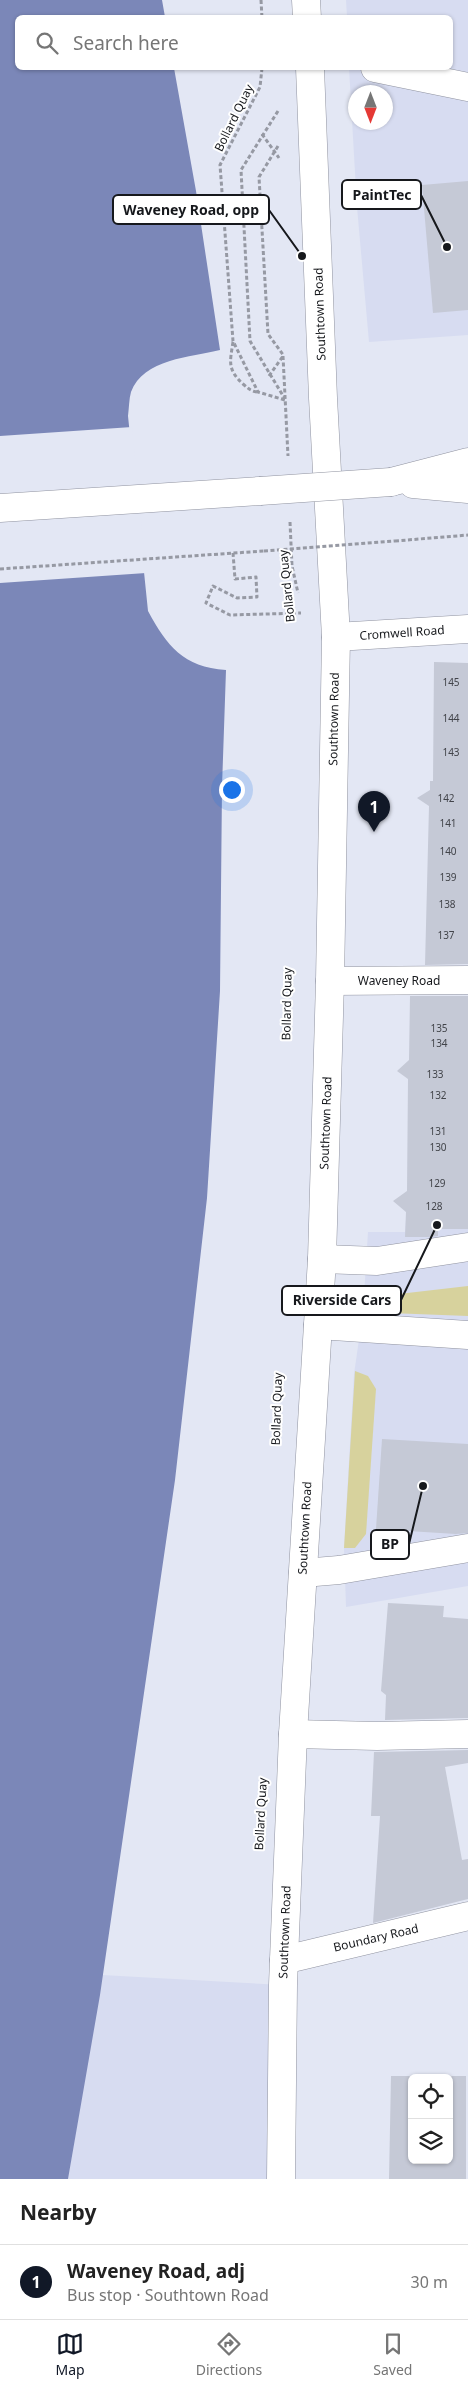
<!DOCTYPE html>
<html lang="en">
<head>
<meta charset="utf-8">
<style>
  :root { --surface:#fff; --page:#f2f2f2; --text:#222; --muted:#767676; --line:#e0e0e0; --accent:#111827 }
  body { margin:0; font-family:"Noto Sans",sans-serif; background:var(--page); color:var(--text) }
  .controls { position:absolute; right:15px; bottom:15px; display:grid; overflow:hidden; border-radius:8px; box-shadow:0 1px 4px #0004 }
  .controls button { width:45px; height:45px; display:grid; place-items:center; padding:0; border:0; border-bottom:1px solid var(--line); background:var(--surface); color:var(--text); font:25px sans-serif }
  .compass { position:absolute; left:348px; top:85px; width:45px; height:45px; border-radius:50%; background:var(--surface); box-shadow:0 1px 4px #0004; rotate:180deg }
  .you { position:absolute; left:231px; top:789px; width:18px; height:18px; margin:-12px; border:4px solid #fff; border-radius:50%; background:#1a73e8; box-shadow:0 0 0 8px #1a73e833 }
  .badge { display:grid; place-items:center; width:32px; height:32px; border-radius:50%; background:var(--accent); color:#fff; font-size:16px; font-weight:700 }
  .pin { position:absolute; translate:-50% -41px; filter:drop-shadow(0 1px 2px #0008) }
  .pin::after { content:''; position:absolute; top:26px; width:18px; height:15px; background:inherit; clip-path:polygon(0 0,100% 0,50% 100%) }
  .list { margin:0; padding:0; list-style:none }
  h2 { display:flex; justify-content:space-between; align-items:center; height:65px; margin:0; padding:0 20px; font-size:21px }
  h2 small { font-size:16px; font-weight:400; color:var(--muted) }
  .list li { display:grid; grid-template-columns:32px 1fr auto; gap:15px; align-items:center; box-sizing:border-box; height:75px; padding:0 20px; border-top:1px solid var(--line) }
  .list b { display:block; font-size:19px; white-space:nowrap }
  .list p { margin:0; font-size:16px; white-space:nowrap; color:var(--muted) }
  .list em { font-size:16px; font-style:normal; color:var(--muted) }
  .icon { flex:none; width:28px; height:28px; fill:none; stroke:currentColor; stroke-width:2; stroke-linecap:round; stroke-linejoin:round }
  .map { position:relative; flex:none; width:468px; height:2179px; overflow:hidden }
  .search { position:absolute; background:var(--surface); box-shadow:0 1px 4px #0004; left:15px; right:15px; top:15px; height:55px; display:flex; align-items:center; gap:12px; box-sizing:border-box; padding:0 18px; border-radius:8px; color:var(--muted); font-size:19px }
  .sheet { height:140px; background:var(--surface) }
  nav { display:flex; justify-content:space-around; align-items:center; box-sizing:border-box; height:70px; border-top:1px solid var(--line); background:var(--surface); font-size:14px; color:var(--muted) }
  nav a { display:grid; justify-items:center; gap:2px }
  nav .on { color:var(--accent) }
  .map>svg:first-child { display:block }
  .built { fill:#d7dcf1; fill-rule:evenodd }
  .green { fill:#d7d29d }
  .water { fill:#7b87b8 }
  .pier { fill:#e3e7f4 }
  .building { fill:#c5c9d6; fill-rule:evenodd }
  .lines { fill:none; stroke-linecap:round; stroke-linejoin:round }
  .minor-casing { stroke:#9093a0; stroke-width:29 }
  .major-casing { stroke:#9093a0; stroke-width:29 }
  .path { stroke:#9699a3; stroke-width:3; stroke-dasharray:4 2.5; stroke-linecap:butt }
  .minor { stroke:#fff; stroke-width:28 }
  .major { stroke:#fff; stroke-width:28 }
  .major-bridge-casing { stroke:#9093a0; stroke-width:29; stroke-linecap:butt }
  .path-bridge { stroke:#9699a3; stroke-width:3; stroke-dasharray:4 2.5; stroke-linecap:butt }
  .major-bridge { stroke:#fff; stroke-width:28 }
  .labels { text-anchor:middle; stroke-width:4; stroke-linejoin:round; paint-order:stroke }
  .number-label { font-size:10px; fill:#42444a }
  .street-label { font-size:12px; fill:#16181c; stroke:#fff }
  .leader { fill:none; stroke:#16181c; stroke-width:2 }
  .callout-dot { fill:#16181c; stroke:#fff; stroke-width:2 }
  .callout { fill:#fff; stroke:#16181c; stroke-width:2 }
  .callout-label { font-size:14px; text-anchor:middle; font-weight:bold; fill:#16181c }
</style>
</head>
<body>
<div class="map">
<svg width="468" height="2179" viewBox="0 0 468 2179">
  <rect width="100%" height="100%" fill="#e3e7f4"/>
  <g class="built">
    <path d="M 346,0 L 468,0 L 468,335 L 369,342 L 357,207 L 349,68 L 450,68 L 450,18 L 347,17 ZM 356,92 L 386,92 L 386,122 L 356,122 Z"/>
    <path d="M 406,1220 L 468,1221 L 468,1586 L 346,1607 L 344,1548 L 354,1374 L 363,1312 L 368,1232 L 405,1232 Z"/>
    <path d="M 102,1975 L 283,1985 L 281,2179 L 68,2179 Z"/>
  </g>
  <g class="green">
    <path d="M 468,1286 L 468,1316 L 363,1312 L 364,1298 Z"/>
    <path d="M 355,1371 L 368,1376 L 376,1389 L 366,1534 L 355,1548 L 344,1548 Z"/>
  </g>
  <path class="water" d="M 0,0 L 162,0 L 165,17 L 18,18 L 18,68 L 174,68 L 196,191 L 220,350 C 191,357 143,359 131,392 C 129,399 129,408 128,416 L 148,611 C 167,646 183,667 226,670 L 222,787 L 220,991 L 207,1198 L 175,1480 L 100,1995 L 68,2179 L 0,2179 Z"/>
  <path class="pier" d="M 132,427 L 146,573 L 0,583 L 0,436 Z"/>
  <g class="building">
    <path d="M 468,181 L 468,310 L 433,313 L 422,185 Z"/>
    <path d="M 434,662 L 468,663 L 468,964 L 425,965 L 429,806 L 417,798 L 430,790 L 430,781 L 433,781 Z"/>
    <path d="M 410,996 L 468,996 L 468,1229 L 438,1229 L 438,1236 L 429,1237 L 405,1237 L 406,1212 L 393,1201 L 407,1191 L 408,1079 L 397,1071 L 409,1060 Z"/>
    <path d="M 382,1439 L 468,1444 L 468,1533 L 456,1534 L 376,1529 Z"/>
    <path d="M 388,1603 L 444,1606 L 443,1617 L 468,1619 L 468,1718 L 385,1720 L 386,1695 L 381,1691 Z"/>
    <path d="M 468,1750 L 468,1763 L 445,1767 L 462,1860 L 468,1859 L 468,1899 L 373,1923 L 380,1816 L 371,1816 L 374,1752 Z"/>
    <path d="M 391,2076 L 466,2076 L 466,2179 L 389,2179 ZM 412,2078 L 449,2078 L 449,2160 L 412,2160 Z"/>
  </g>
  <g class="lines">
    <defs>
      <g id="minor">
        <path d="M 306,0 L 307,18"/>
        <path d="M 375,68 L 468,87"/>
        <path d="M 336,637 L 468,629"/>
        <path d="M 330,981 L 468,980"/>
        <path d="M 322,1259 L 377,1261 L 468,1247"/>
        <path d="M 318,1325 L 468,1335"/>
        <path d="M 303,1573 L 339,1570 L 468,1548"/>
        <path d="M 293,1734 L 377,1736 L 468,1734"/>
        <path d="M 284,1960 L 468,1916"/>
        <path d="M 281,2179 L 283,1985 L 293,1734 L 322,1259 L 330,981 L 336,637 L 323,398 L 310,68"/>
      </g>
      <g id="major">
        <path d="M 391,482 L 468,462"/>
        <path d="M 413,484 L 468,489"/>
        <path d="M 0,508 L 260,491"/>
      </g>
    </defs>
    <use href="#minor" class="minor-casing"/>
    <use href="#major" class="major-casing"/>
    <g class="path">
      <path d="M 261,0 L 262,18"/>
      <path d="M 262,68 L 260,87 L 220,165 L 233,341 L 258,392 L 285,400"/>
      <path d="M 278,111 L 241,170 L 250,341 L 285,399"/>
      <path d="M 262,134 L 279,158"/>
      <path d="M 278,146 L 259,177 L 268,334 L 284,356"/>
      <path d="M 233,342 C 230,362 227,369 243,384 C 248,388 250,391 257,392"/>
      <path d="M 283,356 L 288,456"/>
      <path d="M 269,376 L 283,356"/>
      <path d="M 290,522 L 292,566 L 298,593"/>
      <path d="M 395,541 L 468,535"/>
      <path d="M 233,553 L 235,579 L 256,577 L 257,597 L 237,598 L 213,586 L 206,603 L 230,615 L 301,613"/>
      <path d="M 0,569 L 264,551"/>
    </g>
    <use href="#minor" class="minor"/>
    <use href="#major" class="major"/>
    <defs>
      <path id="major-bridge" d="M 260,491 L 391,482"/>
    </defs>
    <use href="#major-bridge" class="major-bridge-casing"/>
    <path class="path-bridge" d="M 264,551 L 395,541"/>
    <use href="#major-bridge" class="major-bridge"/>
  </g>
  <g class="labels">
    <g class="number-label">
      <text x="451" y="686">145</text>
      <text x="451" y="722">144</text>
      <text x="451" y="756">143</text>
      <text x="446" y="802">142</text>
      <text x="448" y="827">141</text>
      <text x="448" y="855">140</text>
      <text x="448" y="881">139</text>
      <text x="447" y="908">138</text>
      <text x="446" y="939">137</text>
      <text x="439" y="1032">135</text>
      <text x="439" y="1047">134</text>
      <text x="435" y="1078">133</text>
      <text x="438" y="1099">132</text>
      <text x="438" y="1135">131</text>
      <text x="438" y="1151">130</text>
      <text x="437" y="1187">129</text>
      <text x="434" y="1210">128</text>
    </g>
    <g class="street-label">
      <text transform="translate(234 118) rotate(-64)" y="4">Bollard Quay</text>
      <text transform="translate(320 314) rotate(-92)" y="4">Southtown Road</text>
      <text transform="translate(287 586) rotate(-96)" y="4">Bollard Quay</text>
      <text transform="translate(402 633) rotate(-4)" y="4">Cromwell Road</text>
      <text transform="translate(334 719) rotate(-89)" y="4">Southtown Road</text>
      <text x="399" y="985">Waveney Road</text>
      <text transform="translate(287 1004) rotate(-89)" y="4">Bollard Quay</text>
      <text transform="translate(326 1123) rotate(-88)" y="4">Southtown Road</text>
      <text transform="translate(277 1409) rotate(-88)" y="4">Bollard Quay</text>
      <text transform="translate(305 1528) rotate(-87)" y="4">Southtown Road</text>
      <text transform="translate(261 1814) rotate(-87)" y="4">Bollard Quay</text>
      <text transform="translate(285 1932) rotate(-88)" y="4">Southtown Road</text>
      <text transform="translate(376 1938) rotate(-13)" y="4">Boundary Road</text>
    </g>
  </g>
  <path class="leader" d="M447 247L421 195M302 256L269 210M437 1225L401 1300M423 1486L409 1544"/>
  <g class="callout-dot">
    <circle cx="447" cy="247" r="5"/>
    <circle cx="302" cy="256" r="5"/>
    <circle cx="437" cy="1225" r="5"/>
    <circle cx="423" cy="1486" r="5"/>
  </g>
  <g class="callout">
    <rect x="342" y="180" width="79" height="29" rx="5"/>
    <rect x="113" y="195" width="156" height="29" rx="5"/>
    <rect x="282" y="1286" width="119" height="29" rx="5"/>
    <rect x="371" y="1530" width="38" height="29" rx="5"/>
  </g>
  <g class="callout-label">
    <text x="382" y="200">PaintTec</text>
    <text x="191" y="215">Waveney Road, opp</text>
    <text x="342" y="1305">Riverside Cars</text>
    <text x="390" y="1549">BP</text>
  </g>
</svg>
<div class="controls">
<button><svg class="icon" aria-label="locate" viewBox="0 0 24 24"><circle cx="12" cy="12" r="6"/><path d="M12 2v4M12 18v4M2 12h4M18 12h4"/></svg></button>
<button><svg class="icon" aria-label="layers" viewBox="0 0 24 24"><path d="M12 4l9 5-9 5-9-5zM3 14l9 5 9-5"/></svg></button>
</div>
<svg class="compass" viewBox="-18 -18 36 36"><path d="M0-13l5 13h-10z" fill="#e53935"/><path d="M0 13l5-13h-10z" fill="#767676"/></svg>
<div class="you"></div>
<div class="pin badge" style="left:374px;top:832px">1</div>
<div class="search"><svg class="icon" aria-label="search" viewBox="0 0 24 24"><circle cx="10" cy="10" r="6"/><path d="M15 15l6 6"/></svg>Search here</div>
</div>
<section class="sheet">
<h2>Nearby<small></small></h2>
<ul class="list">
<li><span class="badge">1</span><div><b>Waveney Road, adj</b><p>Bus stop · Southtown Road</p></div><em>30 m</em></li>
</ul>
</section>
<nav>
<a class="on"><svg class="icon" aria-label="map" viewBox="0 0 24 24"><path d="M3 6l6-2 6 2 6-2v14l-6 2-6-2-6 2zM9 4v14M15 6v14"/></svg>Map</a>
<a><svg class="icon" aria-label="directions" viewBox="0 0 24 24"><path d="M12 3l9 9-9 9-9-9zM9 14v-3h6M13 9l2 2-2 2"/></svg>Directions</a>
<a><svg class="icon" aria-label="saved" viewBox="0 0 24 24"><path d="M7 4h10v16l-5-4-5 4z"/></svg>Saved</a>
</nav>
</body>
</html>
